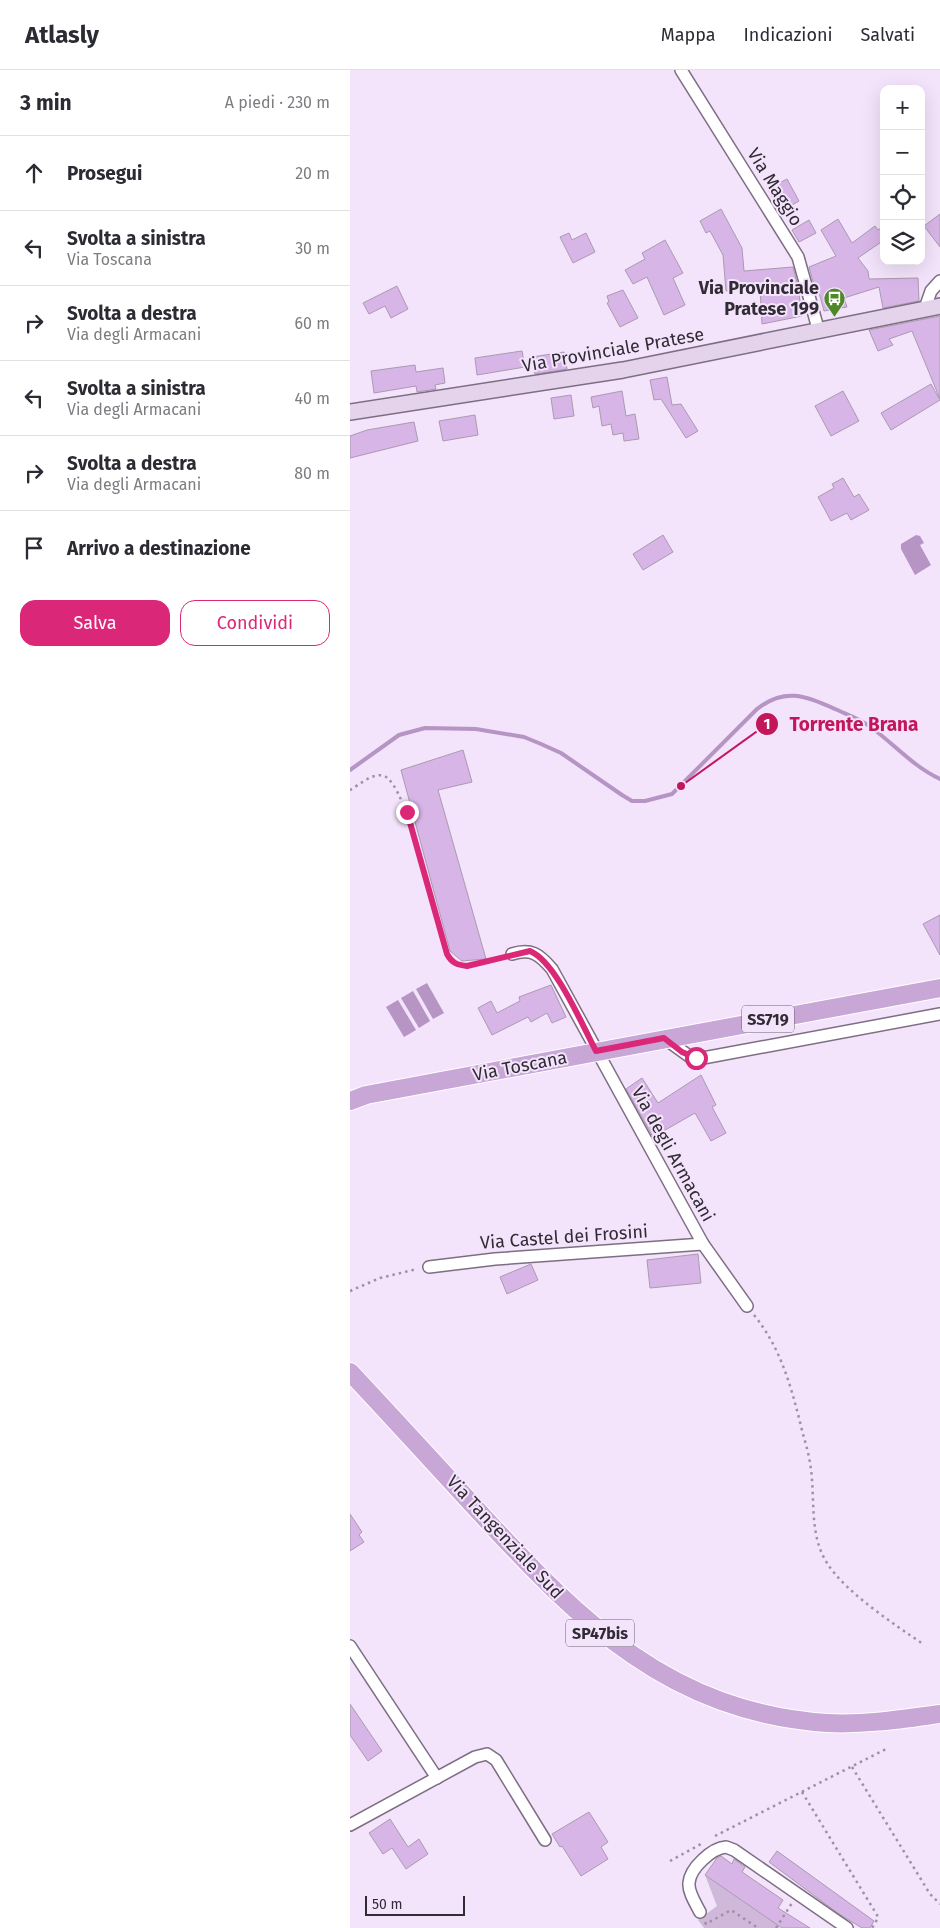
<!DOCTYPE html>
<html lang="it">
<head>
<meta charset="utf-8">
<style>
  :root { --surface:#fff; --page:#f2f2f3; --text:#2b2b33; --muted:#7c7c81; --line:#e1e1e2; --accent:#db2777 }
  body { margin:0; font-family:"Fira Sans",sans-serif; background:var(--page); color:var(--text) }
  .controls { position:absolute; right:15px; top:15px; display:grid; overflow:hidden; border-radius:10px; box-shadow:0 5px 20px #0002 }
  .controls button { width:45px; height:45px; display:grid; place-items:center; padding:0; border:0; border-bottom:1px solid var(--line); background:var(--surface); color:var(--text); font:25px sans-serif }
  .scale { position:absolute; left:15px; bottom:12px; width:100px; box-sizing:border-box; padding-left:5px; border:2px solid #312b34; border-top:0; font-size:14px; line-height:18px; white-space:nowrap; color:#312b34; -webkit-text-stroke:4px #f3e3fb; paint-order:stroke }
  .stop { position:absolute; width:15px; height:15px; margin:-11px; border:4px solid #db2777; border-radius:50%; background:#fff }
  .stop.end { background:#db2777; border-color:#fff; box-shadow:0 1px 5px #0008 }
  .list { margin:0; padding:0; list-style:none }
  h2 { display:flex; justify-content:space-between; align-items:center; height:65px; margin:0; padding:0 20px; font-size:21px }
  h2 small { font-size:16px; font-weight:400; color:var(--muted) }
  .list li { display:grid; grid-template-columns:32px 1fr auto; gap:15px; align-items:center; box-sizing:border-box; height:75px; padding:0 20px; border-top:1px solid var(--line) }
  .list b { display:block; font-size:19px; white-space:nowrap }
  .list p { margin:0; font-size:16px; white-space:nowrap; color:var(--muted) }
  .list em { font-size:16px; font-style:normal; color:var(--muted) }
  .actions { display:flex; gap:10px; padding:15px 20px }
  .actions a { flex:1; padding:11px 0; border:1px solid var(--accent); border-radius:15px; text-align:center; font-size:18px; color:var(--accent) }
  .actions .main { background:var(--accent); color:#fff }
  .icon { flex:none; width:28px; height:28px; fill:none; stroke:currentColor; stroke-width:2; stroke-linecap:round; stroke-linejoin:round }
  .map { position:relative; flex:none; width:590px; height:1858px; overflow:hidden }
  header { display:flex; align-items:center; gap:30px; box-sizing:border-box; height:70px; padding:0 25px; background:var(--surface); border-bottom:1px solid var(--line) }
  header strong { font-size:24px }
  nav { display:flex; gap:28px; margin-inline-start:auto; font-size:18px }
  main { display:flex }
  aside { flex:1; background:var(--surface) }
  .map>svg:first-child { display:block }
  .green { fill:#cfb8d9 }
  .water { fill:#b694c4 }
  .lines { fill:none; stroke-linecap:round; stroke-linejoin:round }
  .stream { stroke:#b694c4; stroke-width:4 }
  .building { fill:#d8b5e7; stroke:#aa9ab0 }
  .street-casing { stroke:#7d6e83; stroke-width:14 }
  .secondary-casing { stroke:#7d6e83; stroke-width:18 }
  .primary-casing { stroke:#fff; stroke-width:20 }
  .path { stroke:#9d92a3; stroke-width:2.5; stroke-dasharray:2.5 4; stroke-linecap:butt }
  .street { stroke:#fff; stroke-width:11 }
  .secondary { stroke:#e4d3eb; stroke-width:15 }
  .primary { stroke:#c8a7d6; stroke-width:18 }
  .route { stroke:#db2777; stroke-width:6 }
  .labels { text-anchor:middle; stroke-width:4; stroke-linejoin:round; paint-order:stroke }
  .shield { fill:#f3e3fb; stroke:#6b6270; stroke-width:1 }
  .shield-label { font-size:16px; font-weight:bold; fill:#312b34 }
  .street-label { font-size:18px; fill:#312b34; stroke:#f3e3fb }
  .poi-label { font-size:18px; font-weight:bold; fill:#312b34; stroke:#f3e3fb; text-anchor:end }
  .leader { fill:none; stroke:#c2185b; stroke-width:2 }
  .callout-dot { fill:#c2185b; stroke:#f3e3fb; stroke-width:2 }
  .mark-label { font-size:15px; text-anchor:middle; font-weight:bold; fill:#fff }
  .callout-label { font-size:19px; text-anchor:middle; font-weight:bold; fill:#c2185b; stroke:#f3e3fb; stroke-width:4; stroke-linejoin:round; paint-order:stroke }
</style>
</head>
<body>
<header>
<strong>Atlasly</strong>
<nav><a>Mappa</a><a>Indicazioni</a><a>Salvati</a></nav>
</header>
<main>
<aside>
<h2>3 min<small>A piedi · 230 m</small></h2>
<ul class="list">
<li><svg class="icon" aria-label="ahead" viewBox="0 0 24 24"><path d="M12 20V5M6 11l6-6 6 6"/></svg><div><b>Prosegui</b></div><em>20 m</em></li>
<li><svg class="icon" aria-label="left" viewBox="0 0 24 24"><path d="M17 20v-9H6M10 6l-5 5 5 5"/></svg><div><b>Svolta a sinistra</b><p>Via Toscana</p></div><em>30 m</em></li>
<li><svg class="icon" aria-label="right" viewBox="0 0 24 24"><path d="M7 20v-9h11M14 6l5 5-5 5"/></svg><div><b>Svolta a destra</b><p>Via degli Armacani</p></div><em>60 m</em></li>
<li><svg class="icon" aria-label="left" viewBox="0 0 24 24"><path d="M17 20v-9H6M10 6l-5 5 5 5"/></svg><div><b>Svolta a sinistra</b><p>Via degli Armacani</p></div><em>40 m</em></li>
<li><svg class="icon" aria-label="right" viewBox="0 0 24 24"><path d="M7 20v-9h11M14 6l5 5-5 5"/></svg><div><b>Svolta a destra</b><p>Via degli Armacani</p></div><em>80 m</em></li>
<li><svg class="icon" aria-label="arrive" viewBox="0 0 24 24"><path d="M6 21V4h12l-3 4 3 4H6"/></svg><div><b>Arrivo a destinazione</b></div></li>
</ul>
<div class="actions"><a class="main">Salva</a><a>Condividi</a></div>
</aside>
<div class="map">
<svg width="590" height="1858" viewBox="0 0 590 1858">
  <rect width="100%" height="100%" fill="#f3e3fb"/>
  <path class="green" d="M 355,1805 L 430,1856 L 429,1858 L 354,1858 L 348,1850 L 367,1836 Z"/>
  <g class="water">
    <path d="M 566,465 L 570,466 L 574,473 L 570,475 L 581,495 L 565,505 L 551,479 L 551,474 Z"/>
    <path d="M 77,913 L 94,943 L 83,949 L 66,919 Z"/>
    <path d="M 63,921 L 80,951 L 69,958 L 51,928 Z"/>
    <path d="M 48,930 L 66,960 L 54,967 L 36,937 Z"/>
  </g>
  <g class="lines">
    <path class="stream" d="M 0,700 L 49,665 L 75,658 L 126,659 L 174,667 L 191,674 L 211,683 L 272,725 L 282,731 L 295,731 L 322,724 L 407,639 C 435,617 455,626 485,639 C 498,645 511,649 522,658 C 545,675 564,697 590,709"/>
  </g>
  <g class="building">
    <path d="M 437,109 L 449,131 L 430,142 L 418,119 Z"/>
    <path d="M 371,139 L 392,178 L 394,201 L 443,197 L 448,216 L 452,246 L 412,254 L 410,219 L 376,221 L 373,185 L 360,161 L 356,163 L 350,151 Z"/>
    <path d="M 590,144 L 590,177 L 574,156 Z"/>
    <path d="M 488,149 L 502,173 L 525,156 L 528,160 L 534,156 L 534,170 L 508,188 L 518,201 L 519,209 L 568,208 L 569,231 L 533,238 L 529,217 L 494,228 L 497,237 L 474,241 L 467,215 L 464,215 L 459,197 L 486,186 L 471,160 Z"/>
    <path d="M 459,150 L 466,163 L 449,172 L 442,160 Z"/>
    <path d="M 219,163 L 222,170 L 236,163 L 245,182 L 223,193 L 210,167 Z"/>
    <path d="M 315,170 L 333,203 L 323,208 L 335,235 L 314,245 L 297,207 L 283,214 L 275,200 L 295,189 L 292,183 Z"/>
    <path d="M 47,216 L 58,239 L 41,248 L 35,236 L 19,244 L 13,233 Z"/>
    <path d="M 273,220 L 288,248 L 270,257 L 257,233 L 259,232 L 257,226 Z"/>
    <path d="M 590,246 L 590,329 L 562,261 L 539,269 L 543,275 L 528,281 L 519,260 Z"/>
    <path d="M 172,281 L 175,297 L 127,305 L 125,288 Z"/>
    <path d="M 214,282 L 217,299 L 185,304 L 182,287 Z"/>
    <path d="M 65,295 L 66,302 L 93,298 L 95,313 L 85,315 L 86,319 L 67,322 L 66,316 L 24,323 L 21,301 Z"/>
    <path d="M 317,307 L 322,335 L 331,334 L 348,361 L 336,368 L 311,329 L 304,330 L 300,310 Z"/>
    <path d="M 581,314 L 590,330 L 541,360 L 531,343 Z"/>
    <path d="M 272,321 L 276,346 L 285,344 L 289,369 L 274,371 L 273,363 L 263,365 L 261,354 L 252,356 L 249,336 L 243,338 L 241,327 Z"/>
    <path d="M 493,321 L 509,351 L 481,366 L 465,336 Z"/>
    <path d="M 221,325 L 224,346 L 204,349 L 201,328 Z"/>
    <path d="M 125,345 L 128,365 L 93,371 L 89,351 Z"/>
    <path d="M 64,352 L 68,371 L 0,388 L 0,366 L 17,360 Z"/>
    <path d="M 493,408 L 504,427 L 509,424 L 519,440 L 501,450 L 497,443 L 481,451 L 468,427 L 484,418 L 482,414 Z"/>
    <path d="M 313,465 L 323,482 L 293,500 L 283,484 Z"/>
    <path d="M 113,680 L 122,712 L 88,720 L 136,889 L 112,891 L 100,881 L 51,700 Z"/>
    <path d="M 590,845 L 590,885 L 573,854 Z"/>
    <path d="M 201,915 L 216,947 L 202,953 L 197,943 L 181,952 L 178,947 L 142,965 L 128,938 L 141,931 L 147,943 L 170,931 L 169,927 Z"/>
    <path d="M 351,1005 L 366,1035 L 362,1037 L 376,1063 L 361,1071 L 345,1043 L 303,1067 L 276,1019 L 292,1008 L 308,1033 Z"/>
    <path d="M 348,1184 L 351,1213 L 300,1218 L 297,1190 Z"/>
    <path d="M 181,1194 L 188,1210 L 157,1224 L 150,1207 Z"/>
    <path d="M 0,1444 L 12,1462 L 9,1465 L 14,1472 L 0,1481 Z"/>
    <path d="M 0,1634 L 32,1681 L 18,1691 L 0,1665 Z"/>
    <path d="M 239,1742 L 258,1772 L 251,1777 L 258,1789 L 231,1806 L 212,1776 L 210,1777 L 202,1764 Z"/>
    <path d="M 40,1749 L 58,1777 L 69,1769 L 78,1784 L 56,1799 L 42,1778 L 33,1784 L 19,1763 Z"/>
    <path d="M 427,1781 L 524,1851 L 520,1858 L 512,1858 L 489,1844 L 419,1792 Z"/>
    <path d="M 371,1786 L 382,1794 L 384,1789 L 395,1797 L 392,1802 L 433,1830 L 428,1838 L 460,1858 L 432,1858 L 355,1805 L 367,1788 Z"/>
  </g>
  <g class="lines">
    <defs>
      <g id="street">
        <path d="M 331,0 L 448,187 L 469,262"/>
        <path d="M 575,238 L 581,221 L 590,211"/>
        <path d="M 162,884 C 181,878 189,884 202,899 L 353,1174 L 397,1236"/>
        <path d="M 314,968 L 339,986 L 353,988 L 590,944"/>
        <path d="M 79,1197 L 145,1189 L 353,1174"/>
        <path d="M 0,1576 L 87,1708"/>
        <path d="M 0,1755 L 125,1687 L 137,1684 L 146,1690 L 195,1770"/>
        <path d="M 350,1842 C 346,1834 338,1822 339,1813 C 340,1798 362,1778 376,1777 L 384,1780 L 497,1858"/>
      </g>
      <path id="secondary" d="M 0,342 L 273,300 L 590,236"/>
      <g id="primary">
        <path d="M 0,1031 L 16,1025 L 590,918"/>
        <path d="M 0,1302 C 44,1349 87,1396 131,1444 C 231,1552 320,1642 477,1653 C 515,1655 553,1649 590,1644"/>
      </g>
    </defs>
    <use href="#street" class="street-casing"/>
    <use href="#secondary" class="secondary-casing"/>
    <use href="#primary" class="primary-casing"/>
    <g class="path">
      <path d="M 0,720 C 9,715 23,702 34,706 C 57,713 89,856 97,885 C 109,904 133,893 151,888"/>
      <path d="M 0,1221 L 30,1208 L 67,1199"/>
      <path d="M 404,1245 C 430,1277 440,1313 450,1352 C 453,1366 458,1379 460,1393 C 466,1426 458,1463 477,1493 C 496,1523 544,1554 573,1574"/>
      <path d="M 502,1697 L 580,1824 L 590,1834"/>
      <path d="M 452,1722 L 527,1845 L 528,1848 L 522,1858"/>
      <path d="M 365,1766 L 538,1678"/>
      <path d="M 320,1791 L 351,1774"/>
      <path d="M 355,1852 L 356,1854 L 381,1840 L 408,1858"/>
      <path d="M 426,1858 L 442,1833"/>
    </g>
    <use href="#street" class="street"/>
    <use href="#secondary" class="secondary"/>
    <use href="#primary" class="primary"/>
  </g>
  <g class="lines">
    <path class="route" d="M 57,742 L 97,884 C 102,893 107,895 117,896 L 180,881 C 206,892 232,955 246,981 L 314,968 L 332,982 L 346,988"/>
  </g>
  <defs>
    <symbol id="bus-pin" viewBox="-11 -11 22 30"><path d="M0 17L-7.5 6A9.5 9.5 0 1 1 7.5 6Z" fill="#4d8927" stroke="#f3e3fb"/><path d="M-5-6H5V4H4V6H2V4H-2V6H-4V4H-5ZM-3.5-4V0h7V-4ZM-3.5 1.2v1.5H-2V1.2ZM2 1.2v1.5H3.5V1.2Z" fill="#fff"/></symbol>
  </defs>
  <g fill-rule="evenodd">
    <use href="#bus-pin" x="472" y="216" width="25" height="34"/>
  </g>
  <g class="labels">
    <g class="shield">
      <rect x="392" y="935.5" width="52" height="27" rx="4"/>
      <rect x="216" y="1549.5" width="68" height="27" rx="4"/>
    </g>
    <g class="shield-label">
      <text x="418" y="955">SS719</text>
      <text x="250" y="1569">SP47bis</text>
    </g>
    <g class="street-label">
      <text transform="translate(425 117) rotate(58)" y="6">Via Maggio</text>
      <text transform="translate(263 280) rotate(-10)" y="6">Via Provinciale Pratese</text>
      <text transform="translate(170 996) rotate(-11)" y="6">Via Toscana</text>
      <text transform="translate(323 1084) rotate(61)" y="6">Via degli Armacani</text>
      <text transform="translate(214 1167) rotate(-4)" y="6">Via Castel dei Frosini</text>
      <text transform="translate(155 1467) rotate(47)" y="6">Via Tangenziale Sud</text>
    </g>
    <g class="poi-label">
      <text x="469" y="224">Via Provinciale<tspan x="469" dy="21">Pratese 199</tspan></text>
    </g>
  </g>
  <path class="leader" d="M331 716L417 654"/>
  <g class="callout-dot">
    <circle cx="331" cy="716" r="5"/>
    <circle cx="417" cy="654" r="12"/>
  </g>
  <g class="mark-label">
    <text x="417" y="659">1</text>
  </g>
  <g class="callout-label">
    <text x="504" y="661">Torrente Brana</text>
  </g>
</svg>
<div class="controls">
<button>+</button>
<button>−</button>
<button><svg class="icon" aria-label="locate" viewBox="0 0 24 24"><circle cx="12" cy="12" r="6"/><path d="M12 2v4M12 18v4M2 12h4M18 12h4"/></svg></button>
<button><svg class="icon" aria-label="layers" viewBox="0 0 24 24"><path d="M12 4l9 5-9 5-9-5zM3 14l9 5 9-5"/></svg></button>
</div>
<div class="scale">50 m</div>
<div class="stop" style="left:346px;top:988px"></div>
<div class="stop end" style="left:57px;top:742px"></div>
</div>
</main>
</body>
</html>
